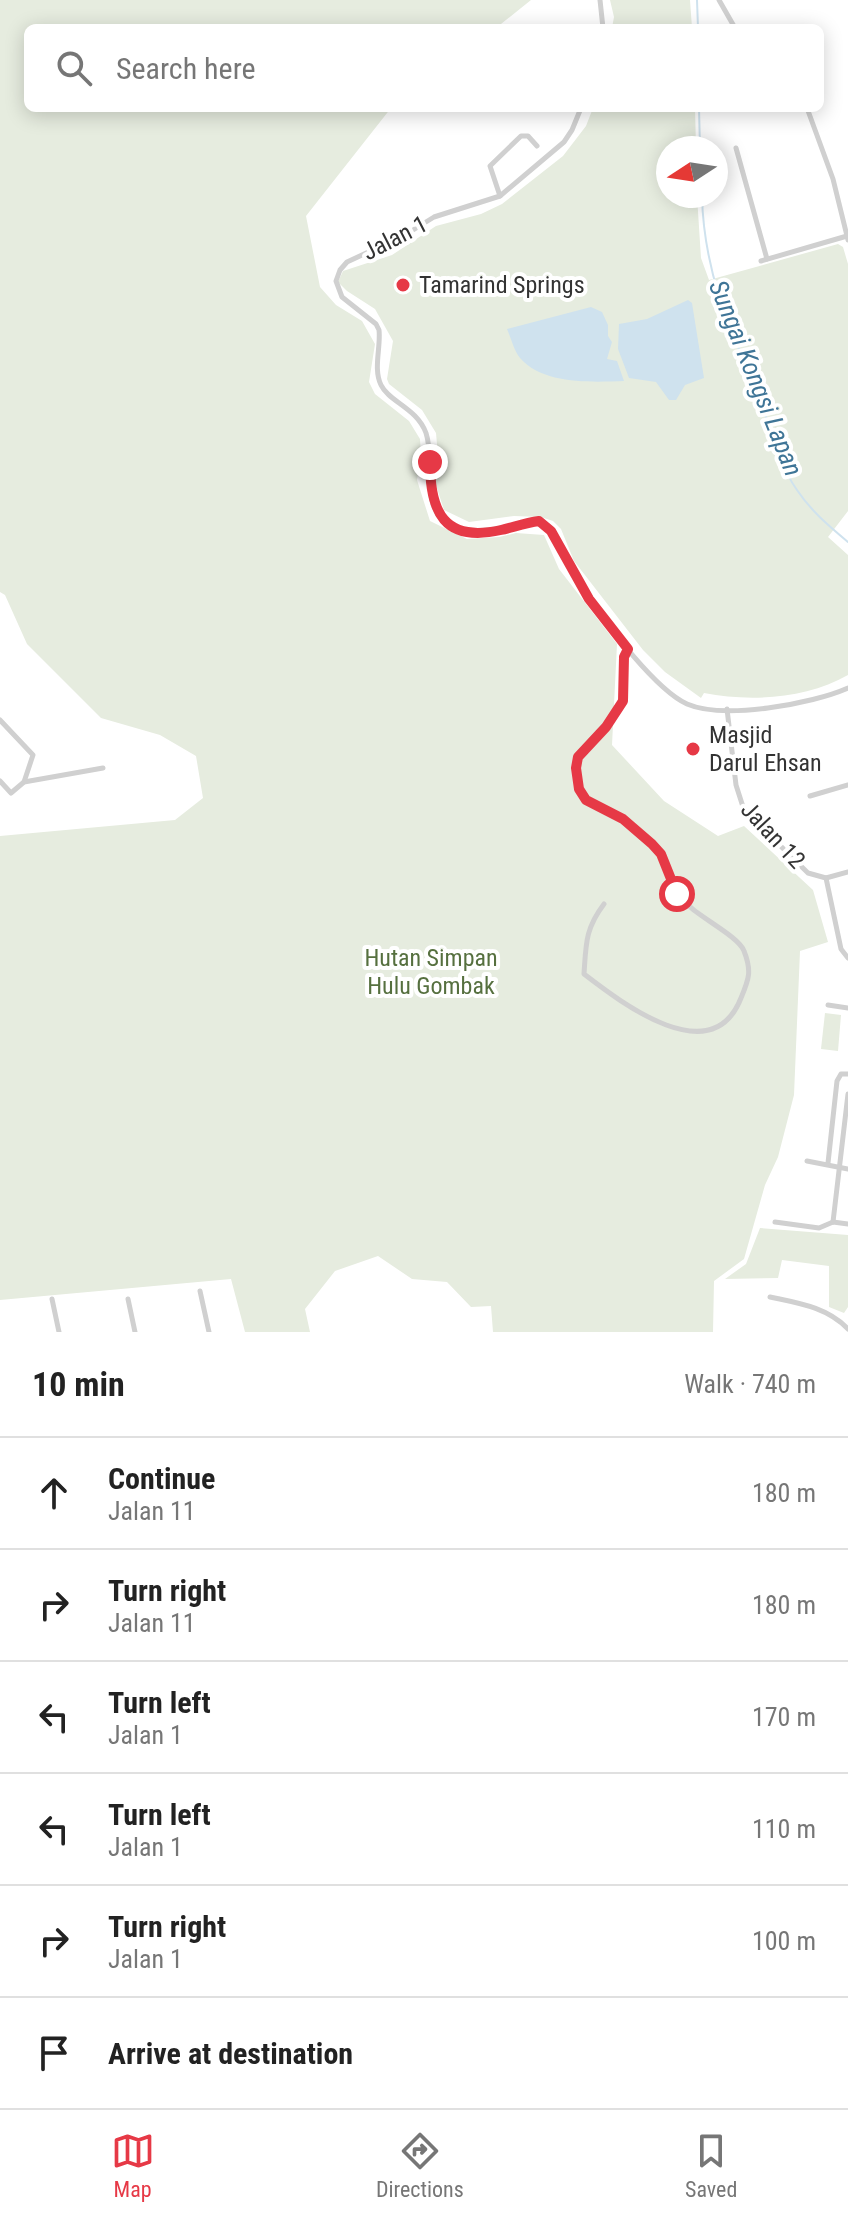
<!DOCTYPE html>
<html lang="en">
<head>
<meta charset="utf-8">
<style>
  :root { --surface:#fff; --page:#f6f6f6; --text:#222; --muted:#767676; --line:#e0e0e0; --accent:#e63946 }
  body { margin:0; font-family:"Roboto Condensed",sans-serif; background:var(--page); color:var(--text) }
  .compass { position:absolute; left:656px; top:136px; width:72px; height:72px; border-radius:50%; background:var(--surface); box-shadow:0 4px 20px #0003; rotate:258deg }
  .stop { position:absolute; width:24px; height:24px; margin:-18px; border:6px solid #e63946; border-radius:50%; background:#fff }
  .stop.end { background:#e63946; border-color:#fff; box-shadow:0 2px 8px #0008 }
  .list { margin:0; padding:0; list-style:none }
  h2 { display:flex; justify-content:space-between; align-items:center; height:104px; margin:0; padding:0 32px; font-size:34px }
  h2 small { font-size:26px; font-weight:400; color:var(--muted) }
  .list li { display:grid; grid-template-columns:52px 1fr auto; gap:24px; align-items:center; box-sizing:border-box; height:112px; padding:0 32px; border-top:2px solid var(--line) }
  .list b { display:block; font-size:30px; white-space:nowrap }
  .list p { margin:0; font-size:26px; white-space:nowrap; color:var(--muted) }
  .list em { font-size:26px; font-style:normal; color:var(--muted) }
  .icon { flex:none; width:44px; height:44px; fill:none; stroke:currentColor; stroke-width:2; stroke-linecap:round; stroke-linejoin:round }
  .map { position:relative; flex:none; width:848px; height:1332px; overflow:hidden }
  .search { position:absolute; background:var(--surface); box-shadow:0 4px 20px #0003; left:24px; right:24px; top:24px; height:88px; display:flex; align-items:center; gap:20px; box-sizing:border-box; padding:0 28px; border-radius:12px; color:var(--muted); font-size:30px }
  .sheet { height:776px; background:var(--surface) }
  nav { display:flex; justify-content:space-around; align-items:center; box-sizing:border-box; height:112px; border-top:2px solid var(--line); background:var(--surface); font-size:22px; color:var(--muted) }
  nav a { display:grid; justify-items:center; gap:4px }
  nav .on { color:var(--accent) }
  .map>svg:first-child { display:block }
  .green { fill:#e6ecdf }
  .water { fill:#cfe2ee }
  .lines { fill:none; stroke-linecap:round; stroke-linejoin:round }
  .stream { stroke:#cfe2ee; stroke-width:2 }
  .minor { stroke:#d0d0d0; stroke-width:5 }
  .route { stroke:#e63946; stroke-width:10 }
  .poi-dot { fill:#e63946; stroke:#fff; stroke-width:3 }
  .labels { text-anchor:middle; stroke-width:8; stroke-linejoin:round; paint-order:stroke }
  .street-label { font-size:24px; fill:#333; stroke:#fff }
  .poi-label { font-size:24px; fill:#333; stroke:#fff; text-anchor:start }
  .park-label { font-size:24px; fill:#56703f; stroke:#fff }
  .water-label { font-size:26px; font-style:italic; fill:#3f7597; stroke:#fff }
</style>
</head>
<body>
<div class="map">
<svg width="848" height="1332" viewBox="0 0 848 1332">
  <rect width="100%" height="100%" fill="#fff"/>
  <g class="green">
    <path d="M 0,0 L 531,0 L 496,28 L 28,28 L 28,108 L 391,108 L 306,216 L 320,287 L 336,305 L 362,321 L 375,344 L 369,382 L 375,394 L 409,421 L 420,439 L 421,455 L 417,480 L 430,521 L 467,539 L 499,537 L 516,533 L 544,535 L 559,569 L 617,644 L 612,745 L 664,801 L 718,836 L 744,826 L 813,890 L 828,942 L 800,951 L 794,1095 L 778,1157 L 765,1185 L 744,1259 L 714,1281 L 713,1332 L 493,1332 L 491,1306 L 471,1307 L 447,1282 L 412,1279 L 378,1256 L 335,1271 L 305,1309 L 310,1332 L 245,1332 L 231,1279 L 0,1300 L 0,836 L 175,820 L 203,798 L 196,756 L 160,735 L 101,718 L 27,644 L 5,595 L 0,592 Z"/>
    <path d="M 610,0 L 690,0 L 692,28 L 612,28 L 614,17 Z"/>
    <path d="M 593,108 L 695,108 L 696,148 L 668,148 L 668,196 L 697,196 L 701,258 L 709,280 L 838,244 L 843,247 L 848,264 L 848,511 L 828,537 L 848,555 L 848,675 C 806,699 750,702 704,693 L 701,698 L 665,672 L 643,650 L 574,561 L 561,529 L 553,521 L 541,517 L 514,516 L 469,522 L 444,510 L 434,479 L 438,456 L 436,433 L 422,410 L 389,384 L 387,379 L 393,341 L 375,309 L 347,291 L 338,282 L 343,271 L 392,255 L 436,226 L 481,214 L 502,204 L 563,156 L 586,126 Z"/>
    <path d="M 825,1013 L 841,1015 L 838,1051 L 821,1049 Z"/>
    <path d="M 760,1228 L 848,1235 L 848,1307 L 844,1313 L 829,1307 L 829,1266 L 782,1260 L 778,1278 L 725,1279 L 746,1264 Z"/>
  </g>
  <g class="water">
    <path d="M 688,300 L 692,303 L 704,378 L 685,385 L 676,400 L 669,400 L 656,382 L 629,378 L 618,349 L 619,324 L 647,319 Z"/>
    <path d="M 591,307 L 602,312 L 608,325 L 608,336 L 612,342 L 607,359 L 617,361 L 624,381 C 593,382 543,385 520,358 C 514,351 511,338 507,329 Z"/>
  </g>
  <g class="lines">
    <g class="stream">
      <path d="M 697,0 L 698,28"/>
      <path d="M 699,108 L 700,148"/>
      <path d="M 702,196 C 703,244 716,294 734,338 C 741,355 751,371 757,388 C 768,421 777,462 797,490 C 811,511 829,526 848,542"/>
    </g>
    <g class="minor">
      <path d="M 600,0 L 603,28"/>
      <path d="M 719,0 L 735,28"/>
      <path d="M 581,108 L 572,130 L 564,142 L 500,196 L 434,217 L 405,235 L 347,262 L 340,270 L 336,281 L 342,297 L 376,324 L 379,330 C 381,347 373,369 381,385 C 389,402 417,408 426,433 C 432,451 428,469 430,488 C 435,553 499,526 539,521 C 563,540 570,572 588,597 C 608,626 656,690 687,704 C 724,720 812,704 848,688"/>
      <path d="M 807,108 L 833,179 L 848,240"/>
      <path d="M 736,148 L 767,259"/>
      <path d="M 500,196 L 490,166 L 521,136 L 528,136 L 537,146"/>
      <path d="M 761,261 L 847,236"/>
      <path d="M 727,709 L 736,785 L 744,810 L 808,873 L 826,878 L 848,872"/>
      <path d="M 0,720 L 33,755 L 24,782"/>
      <path d="M 0,781 L 11,793 L 24,782 L 103,768"/>
      <path d="M 810,796 L 848,785"/>
      <path d="M 826,878 L 841,949 L 848,958"/>
      <path d="M 604,904 C 585,929 586,945 584,974 C 623,1004 712,1072 741,998 C 749,979 752,971 744,951 C 739,937 701,918 688,905 C 672,890 671,870 659,853 C 651,841 639,833 628,824 C 614,812 584,808 580,789 C 577,781 574,768 577,759 C 582,745 612,721 622,702 C 631,686 618,665 628,649"/>
      <path d="M 828,1005 L 848,1008"/>
      <path d="M 807,1161 L 848,1169"/>
      <path d="M 828,1163 L 837,1081 L 841,1074 L 848,1074"/>
      <path d="M 775,1222 L 819,1228 L 833,1222"/>
      <path d="M 833,1222 L 848,1094"/>
      <path d="M 833,1222 L 848,1224"/>
      <path d="M 200,1291 L 209,1332"/>
      <path d="M 770,1297 C 798,1303 827,1307 848,1329"/>
      <path d="M 52,1299 L 59,1332"/>
      <path d="M 128,1299 L 135,1332"/>
    </g>
  </g>
  <g class="lines">
    <path class="route" d="M 430,462 C 430,512 444,543 501,530 C 514,527 525,523 539,521 L 551,531 L 589,599 L 628,649 L 624,657 L 623,701 L 606,727 L 578,757 L 576,768 L 579,789 L 586,800 L 623,819 L 652,844 L 661,854 L 677,894"/>
  </g>
  <g class="poi-dot">
    <circle cx="403" cy="285" r="8"/>
    <circle cx="693" cy="749" r="8"/>
  </g>
  <g class="labels">
    <g class="street-label">
      <text transform="translate(395 238) rotate(-27)" y="8">Jalan 1</text>
      <text transform="translate(773 835) rotate(47)" y="8">Jalan 12</text>
    </g>
    <g class="poi-label">
      <text x="419" y="293">Tamarind Springs</text>
      <text x="709" y="743">Masjid<tspan x="709" dy="28">Darul Ehsan</tspan></text>
    </g>
    <g class="park-label">
      <text x="431" y="966">Hutan Simpan<tspan x="431" dy="28">Hulu Gombak</tspan></text>
    </g>
    <g class="water-label">
      <text transform="translate(756 378) rotate(68)" y="9">Sungai Kongsi Lapan</text>
    </g>
  </g>
</svg>
<svg class="compass" viewBox="-18 -18 36 36"><path d="M0-13l5 13h-10z" fill="#e53935"/><path d="M0 13l5-13h-10z" fill="#767676"/></svg>
<div class="stop" style="left:677px;top:894px"></div>
<div class="stop end" style="left:430px;top:462px"></div>
<div class="search"><svg class="icon" aria-label="search" viewBox="0 0 24 24"><circle cx="10" cy="10" r="6"/><path d="M15 15l6 6"/></svg>Search here</div>
</div>
<section class="sheet">
<h2>10 min<small>Walk · 740 m</small></h2>
<ul class="list">
<li><svg class="icon" aria-label="ahead" viewBox="0 0 24 24"><path d="M12 20V5M6 11l6-6 6 6"/></svg><div><b>Continue</b><p>Jalan 11</p></div><em>180 m</em></li>
<li><svg class="icon" aria-label="right" viewBox="0 0 24 24"><path d="M7 20v-9h11M14 6l5 5-5 5"/></svg><div><b>Turn right</b><p>Jalan 11</p></div><em>180 m</em></li>
<li><svg class="icon" aria-label="left" viewBox="0 0 24 24"><path d="M17 20v-9H6M10 6l-5 5 5 5"/></svg><div><b>Turn left</b><p>Jalan 1</p></div><em>170 m</em></li>
<li><svg class="icon" aria-label="left" viewBox="0 0 24 24"><path d="M17 20v-9H6M10 6l-5 5 5 5"/></svg><div><b>Turn left</b><p>Jalan 1</p></div><em>110 m</em></li>
<li><svg class="icon" aria-label="right" viewBox="0 0 24 24"><path d="M7 20v-9h11M14 6l5 5-5 5"/></svg><div><b>Turn right</b><p>Jalan 1</p></div><em>100 m</em></li>
<li><svg class="icon" aria-label="arrive" viewBox="0 0 24 24"><path d="M6 21V4h12l-3 4 3 4H6"/></svg><div><b>Arrive at destination</b></div></li>
</ul>
</section>
<nav>
<a class="on"><svg class="icon" aria-label="map" viewBox="0 0 24 24"><path d="M3 6l6-2 6 2 6-2v14l-6 2-6-2-6 2zM9 4v14M15 6v14"/></svg>Map</a>
<a><svg class="icon" aria-label="directions" viewBox="0 0 24 24"><path d="M12 3l9 9-9 9-9-9zM9 14v-3h6M13 9l2 2-2 2"/></svg>Directions</a>
<a><svg class="icon" aria-label="saved" viewBox="0 0 24 24"><path d="M7 4h10v16l-5-4-5 4z"/></svg>Saved</a>
</nav>
</body>
</html>
